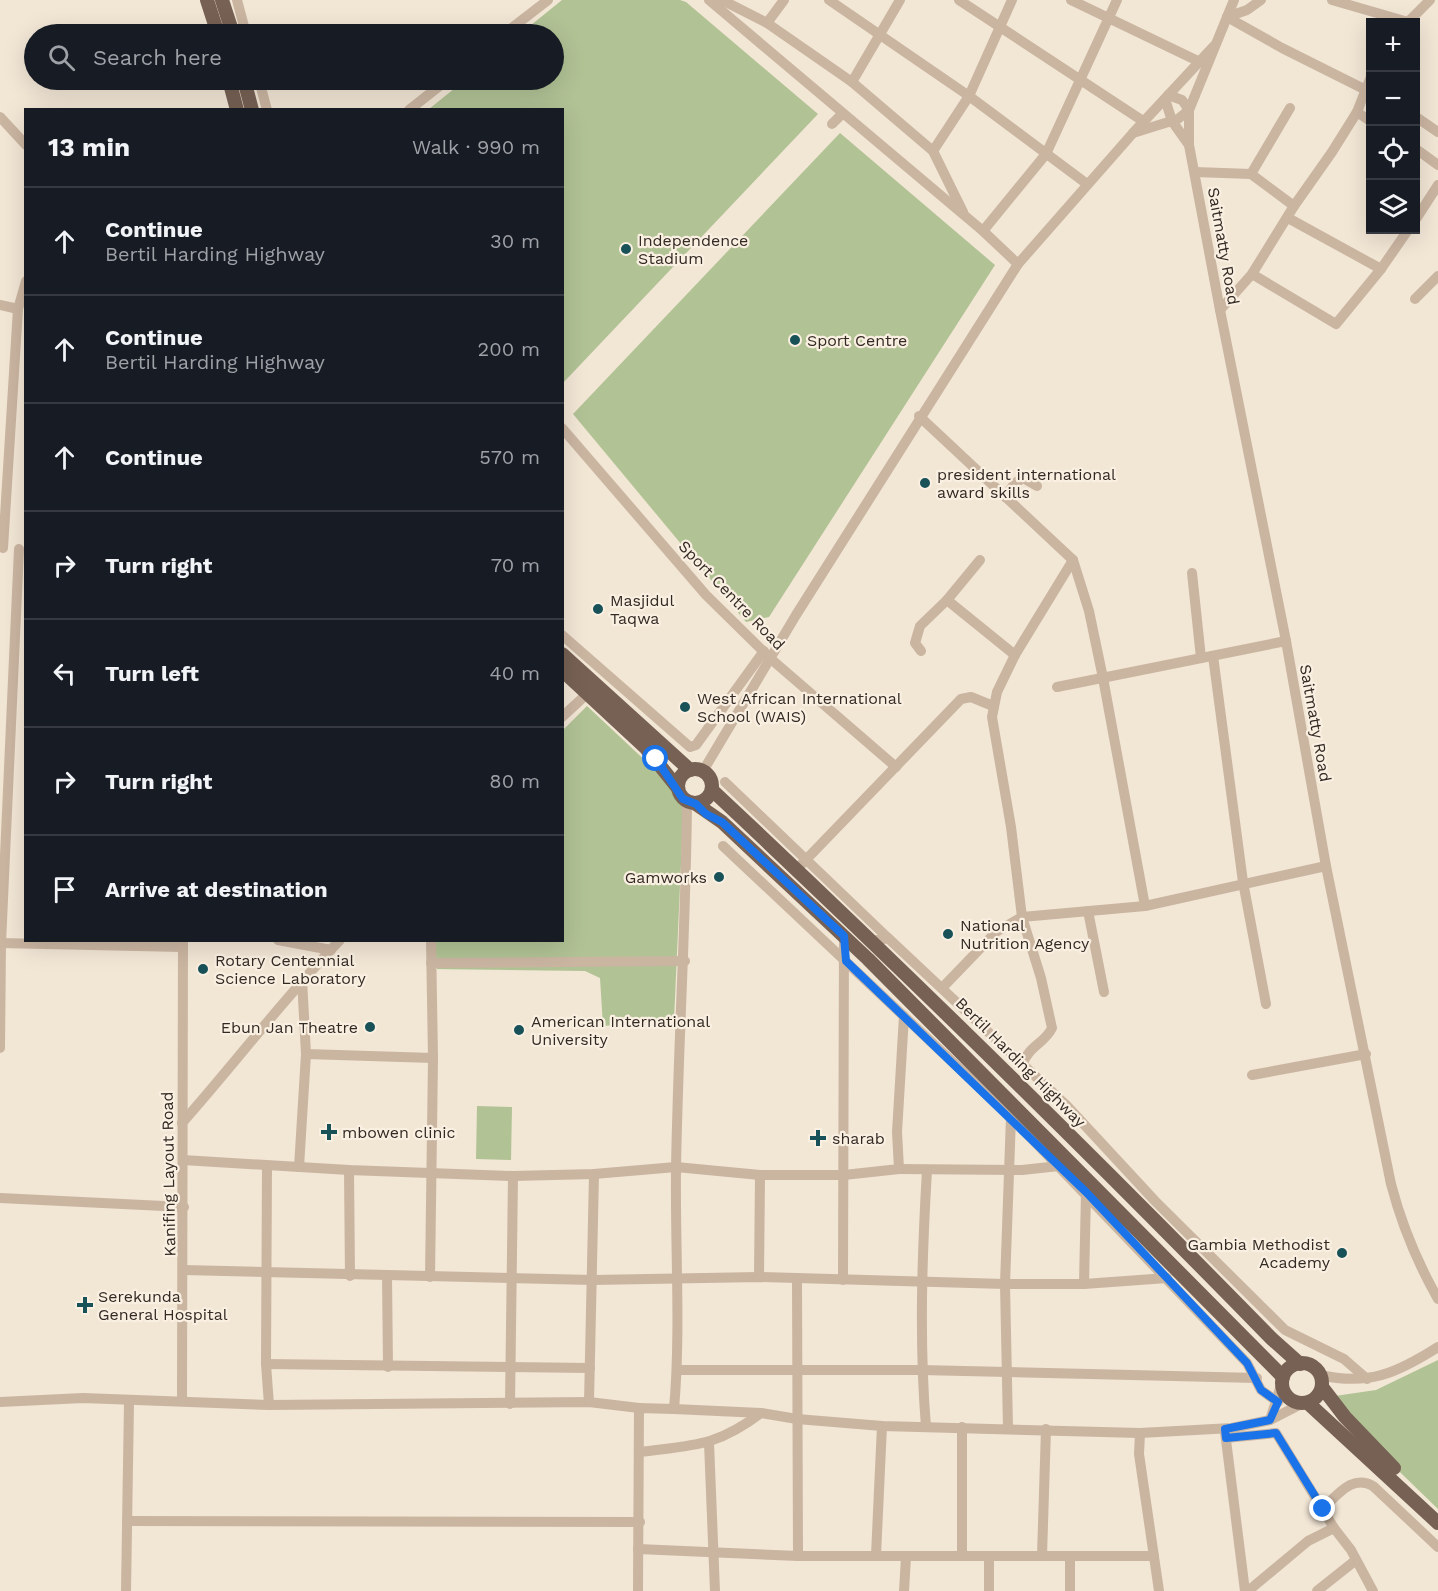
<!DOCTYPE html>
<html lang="en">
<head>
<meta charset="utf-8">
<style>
  :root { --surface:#171b24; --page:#242831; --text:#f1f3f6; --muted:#9ea1a6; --line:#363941 }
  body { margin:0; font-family:"Work Sans",sans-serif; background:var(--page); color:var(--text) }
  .controls { position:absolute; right:18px; top:18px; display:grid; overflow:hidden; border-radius:0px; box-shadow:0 6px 24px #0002 }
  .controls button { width:54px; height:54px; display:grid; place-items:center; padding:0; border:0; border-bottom:2px solid var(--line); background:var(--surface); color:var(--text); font:30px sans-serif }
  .stop { position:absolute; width:18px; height:18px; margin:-14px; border:4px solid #1a73e8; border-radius:50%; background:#fff }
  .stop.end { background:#1a73e8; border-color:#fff; box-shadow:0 2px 6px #0008 }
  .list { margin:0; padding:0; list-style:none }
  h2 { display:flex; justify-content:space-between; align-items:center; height:78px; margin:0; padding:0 24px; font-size:26px }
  h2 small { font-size:20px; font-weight:400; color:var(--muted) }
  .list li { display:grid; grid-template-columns:39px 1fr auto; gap:18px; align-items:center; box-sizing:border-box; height:108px; padding:0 24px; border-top:2px solid var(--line) }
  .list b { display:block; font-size:22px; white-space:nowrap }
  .list p { margin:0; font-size:20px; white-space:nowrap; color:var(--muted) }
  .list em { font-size:20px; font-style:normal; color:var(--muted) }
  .icon { flex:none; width:33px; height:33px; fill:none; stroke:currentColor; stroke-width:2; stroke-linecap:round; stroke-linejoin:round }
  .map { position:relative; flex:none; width:1438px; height:1591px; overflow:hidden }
  .search { position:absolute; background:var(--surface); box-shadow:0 6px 24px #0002; left:24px; top:24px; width:540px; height:66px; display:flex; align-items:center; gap:15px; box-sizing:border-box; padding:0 21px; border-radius:33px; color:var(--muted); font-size:22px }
  .panel { position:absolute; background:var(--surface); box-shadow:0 6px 24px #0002; left:24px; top:108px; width:540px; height:834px; border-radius:0px }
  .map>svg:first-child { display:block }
  .green { fill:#b1c295 }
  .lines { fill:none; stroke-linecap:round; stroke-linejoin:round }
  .minor { stroke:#cab5a1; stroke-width:10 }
  .major { stroke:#776154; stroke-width:14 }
  .route { stroke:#1a73e8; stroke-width:8 }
  .poi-dot { fill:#185158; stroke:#faf0e2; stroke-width:2 }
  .labels { text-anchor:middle; stroke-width:4.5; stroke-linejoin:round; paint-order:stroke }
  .poi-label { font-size:16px; fill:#342a24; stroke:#faf0e2; text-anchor:start }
  .street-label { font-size:16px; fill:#342a24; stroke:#faf0e2 }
</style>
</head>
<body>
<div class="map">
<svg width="1438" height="1591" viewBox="0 0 1438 1591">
  <rect width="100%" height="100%" fill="#f2e6d5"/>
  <g class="green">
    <path d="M 562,0 L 680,0 L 686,2 L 818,114 L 563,383 L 562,110 L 429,109 L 465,80 L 554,80 L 554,34 L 520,34 Z"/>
    <path d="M 840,133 L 995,265 L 769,617 L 746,622 L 573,414 Z"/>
    <path d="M 587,706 L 684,797 L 674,1020 L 603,1026 L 600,978 L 585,971 L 437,969 L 435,941 L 562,940 L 563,730 Z"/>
    <path d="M 477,1106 L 512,1107 L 511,1160 L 476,1159 Z"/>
    <path d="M 1438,1360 L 1438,1509 L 1338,1412 L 1335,1396 L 1376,1390 Z"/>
  </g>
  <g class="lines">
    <g class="minor">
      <path d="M 237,0 L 246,34"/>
      <path d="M 709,0 L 983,231 L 1018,264"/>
      <path d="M 722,0 L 767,23 L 852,82 L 933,151 L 963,212"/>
      <path d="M 829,0 L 969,96 L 1087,184"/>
      <path d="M 959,0 L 1143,121"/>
      <path d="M 1071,0 L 1200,62"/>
      <path d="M 1332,0 L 1408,22"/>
      <path d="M 1227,17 L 1282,48 L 1370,92"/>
      <path d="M 1227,17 L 1247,10 L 1261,0"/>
      <path d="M 1408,22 L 1430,0"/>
      <path d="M 767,23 L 784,0"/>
      <path d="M 504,34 L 548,0"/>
      <path d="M 259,80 L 267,110"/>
      <path d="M 852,82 L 900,0"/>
      <path d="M 1168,95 L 1182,100 L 1189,110 L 1189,145 L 1220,310 L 1286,641 L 1326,866 L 1391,1184 C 1402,1226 1417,1262 1438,1299"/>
      <path d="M 1165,99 L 1172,121 L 1189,145"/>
      <path d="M 1290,108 L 1251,174 L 1294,206"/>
      <path d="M 409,110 L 447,80"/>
      <path d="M 1357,112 L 1370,121"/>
      <path d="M 0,117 L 26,145"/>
      <path d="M 1416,117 L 1438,132"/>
      <path d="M 832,124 L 842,114"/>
      <path d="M 1133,133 L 1178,119 L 1189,110 L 1234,0"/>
      <path d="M 1416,149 L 1438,165"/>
      <path d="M 933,151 L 969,96 L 1012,0"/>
      <path d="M 1195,172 L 1251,174"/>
      <path d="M 1288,218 L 1381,269"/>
      <path d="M 1416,219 L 1438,185"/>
      <path d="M 983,231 L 1046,154 L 1117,0"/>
      <path d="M 1252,274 L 1336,324 L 1381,269 L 1408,230"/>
      <path d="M 1415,299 L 1438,276"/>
      <path d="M 0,305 L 18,309"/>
      <path d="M 1220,310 L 1252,274 L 1294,206 L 1332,152 L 1357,112 L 1370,79"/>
      <path d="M 919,416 L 1073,560 L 1089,611 L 1103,678 L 1145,906"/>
      <path d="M 562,428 L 706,595 L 771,659 L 896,767"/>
      <path d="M 1005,497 L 1015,483 L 1023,478 L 1037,486"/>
      <path d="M 3,548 L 18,309 L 26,281"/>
      <path d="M 1192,573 L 1201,658"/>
      <path d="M 947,600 L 980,560"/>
      <path d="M 562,635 L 690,747 L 696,745 L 764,651"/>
      <path d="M 921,651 L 915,643 L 920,626 L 947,600 L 1015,655"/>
      <path d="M 1213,656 L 1243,882 L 1266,1004"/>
      <path d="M 1057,687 L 1286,641"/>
      <path d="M 562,717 L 588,693"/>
      <path d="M 703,771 L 796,615 L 1018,264 L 1133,133 L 1214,46"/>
      <path d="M 725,782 L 888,938"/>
      <path d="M 723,846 L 1011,1117 L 1247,1363 L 1261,1390 L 1278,1402"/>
      <path d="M 797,869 L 961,699 L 971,697 L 993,706"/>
      <path d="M 1088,911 L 1104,992"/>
      <path d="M 278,940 L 331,950"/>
      <path d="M 873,941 L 888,938 L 1067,1106 L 1155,1201 L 1285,1330 L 1344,1359 L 1367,1379"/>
      <path d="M 0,943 L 182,947"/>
      <path d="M 431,963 L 685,961"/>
      <path d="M 302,979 L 306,1054 L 433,1058"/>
      <path d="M 943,987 L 996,932 L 1022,917 L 1145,906 L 1326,866"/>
      <path d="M 0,1048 L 1,943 L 19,549"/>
      <path d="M 1023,1063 C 1030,1045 1045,1043 1052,1028 L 1041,978 L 1022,917 L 1011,827 L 992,717 L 997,692 L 1015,655 L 1073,560"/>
      <path d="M 1252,1075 L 1366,1054"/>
      <path d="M 182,1123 C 236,1062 284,998 340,940"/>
      <path d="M 183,1160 L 349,1170 L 513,1176 L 594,1174 L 676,1167 L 760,1175 L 844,1175 L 899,1169 L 897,1132 L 904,1016"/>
      <path d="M 267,1166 L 266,1364 L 269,1405"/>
      <path d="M 299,1167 L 306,1054"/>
      <path d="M 899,1169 L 1022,1170 L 1059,1166"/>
      <path d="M 349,1170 L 350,1276"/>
      <path d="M 0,1198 L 184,1207"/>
      <path d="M 184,1270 L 593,1280 L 759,1277 L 1005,1284 L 1084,1284 L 1167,1278"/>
      <path d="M 387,1276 L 388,1367"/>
      <path d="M 430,1277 L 433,1058 L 431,940"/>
      <path d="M 759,1277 L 760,1175"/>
      <path d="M 797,1280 L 798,1556"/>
      <path d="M 843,1280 L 844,936"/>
      <path d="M 1084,1284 L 1086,1193"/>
      <path d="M 266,1364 L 590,1368"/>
      <path d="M 678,1370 L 921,1370 L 1257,1378"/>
      <path d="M 1320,1375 C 1369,1386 1397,1373 1438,1347"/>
      <path d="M 182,1401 L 183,940"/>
      <path d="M 0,1402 L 83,1398 L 269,1405 L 589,1402 L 639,1408"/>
      <path d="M 589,1402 L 594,1174"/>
      <path d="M 510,1404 L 513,1176"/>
      <path d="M 674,1409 L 761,1413 L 797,1419 L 882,1426 L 1140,1433 L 1232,1428 L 1270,1420 L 1303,1403"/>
      <path d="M 1270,1420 L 1282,1382"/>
      <path d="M 926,1427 C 919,1341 922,1256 927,1170"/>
      <path d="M 1008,1428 L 1005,1284 L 1011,1117"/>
      <path d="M 1225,1432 L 1245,1591"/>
      <path d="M 1140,1433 L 1139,1454 L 1159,1591"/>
      <path d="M 1226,1438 L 1276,1433 L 1334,1528 L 1308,1541 L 1248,1591"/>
      <path d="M 709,1443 L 715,1591"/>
      <path d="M 640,1452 C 694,1445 716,1447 761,1413"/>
      <path d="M 1322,1509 C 1338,1495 1352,1474 1373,1486 L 1438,1547"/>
      <path d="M 127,1521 L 640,1522"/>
      <path d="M 1334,1528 L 1351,1550 L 1373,1591"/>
      <path d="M 638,1549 L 798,1556 L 1154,1556"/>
      <path d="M 876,1555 L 882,1426"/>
      <path d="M 962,1556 L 962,1427"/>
      <path d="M 1042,1556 L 1046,1429"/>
      <path d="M 989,1557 L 989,1591"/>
      <path d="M 1070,1558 L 1070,1591"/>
      <path d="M 126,1591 L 129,1402"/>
      <path d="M 638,1591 L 639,1408 L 674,1409 C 681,1330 675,1249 676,1169 C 678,1047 686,924 687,802"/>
      <path d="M 904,1591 L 906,1557"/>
      <path d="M 1317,1591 L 1356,1560"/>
    </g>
    <g class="major">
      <path d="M 207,0 L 218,34"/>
      <path d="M 222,0 L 233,34"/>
      <path d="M 229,80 L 237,110"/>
      <path d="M 244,80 L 252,110"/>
      <path d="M 562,654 L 690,770"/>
      <path d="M 562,670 L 645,747 L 677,787"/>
      <circle cx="695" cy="786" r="17"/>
      <path d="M 712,790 C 903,969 1089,1152 1272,1339 L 1300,1364"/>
      <path d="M 696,804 L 722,822 L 868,959 L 1283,1377"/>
      <circle cx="1302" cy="1383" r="20"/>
      <path d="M 1322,1387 L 1345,1417 L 1394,1468"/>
      <path d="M 1308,1403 L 1438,1523"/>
    </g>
  </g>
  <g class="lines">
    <path class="route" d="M 656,759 L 683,799 L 696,804 L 706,814 L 722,822 L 844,936 L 846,961 L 1086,1192 L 1247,1363 L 1261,1390 L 1278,1402 L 1270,1420 L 1225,1429 L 1226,1438 L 1276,1433 L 1323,1509"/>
  </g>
  <g class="poi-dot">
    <circle cx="626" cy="249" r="6"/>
    <circle cx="795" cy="340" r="6"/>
    <circle cx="925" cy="483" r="6"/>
    <circle cx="598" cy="609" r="6"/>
    <circle cx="685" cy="707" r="6"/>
    <circle cx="719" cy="877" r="6"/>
    <circle cx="948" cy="934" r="6"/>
    <circle cx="203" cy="969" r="6"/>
    <circle cx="370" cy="1027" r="6"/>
    <circle cx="519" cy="1030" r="6"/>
    <path d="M326 1123h6v6h6v6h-6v6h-6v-6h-6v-6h6z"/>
    <path d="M815 1129h6v6h6v6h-6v6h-6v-6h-6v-6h6z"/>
    <circle cx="1342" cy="1253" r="6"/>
    <path d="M82 1296h6v6h6v6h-6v6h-6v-6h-6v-6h6z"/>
  </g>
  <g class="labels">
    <g class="poi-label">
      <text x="638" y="246">Independence<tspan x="638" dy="18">Stadium</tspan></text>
      <text x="807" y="346">Sport Centre</text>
      <text x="937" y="480">president international<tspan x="937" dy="18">award skills</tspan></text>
      <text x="610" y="606">Masjidul<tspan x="610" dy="18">Taqwa</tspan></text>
      <text x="697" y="704">West African International<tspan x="697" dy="18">School (WAIS)</tspan></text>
      <text x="707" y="883" text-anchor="end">Gamworks</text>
      <text x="960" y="931">National<tspan x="960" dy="18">Nutrition Agency</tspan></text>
      <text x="215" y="966">Rotary Centennial<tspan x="215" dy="18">Science Laboratory</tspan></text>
      <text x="531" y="1027">American International<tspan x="531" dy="18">University</tspan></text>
      <text x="358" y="1033" text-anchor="end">Ebun Jan Theatre</text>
      <text x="342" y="1138">mbowen clinic</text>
      <text x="832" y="1144">sharab</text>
      <text x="1330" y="1250" text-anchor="end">Gambia Methodist<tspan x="1330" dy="18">Academy</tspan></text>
      <text x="98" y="1302">Serekunda<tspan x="98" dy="18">General Hospital</tspan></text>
    </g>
    <g class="street-label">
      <text transform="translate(1224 246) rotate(80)" y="6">Saitmatty Road</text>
      <text transform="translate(732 595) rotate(46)" y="6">Sport Centre Road</text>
      <text transform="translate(1316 723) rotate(80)" y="6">Saitmatty Road</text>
      <text transform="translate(1021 1062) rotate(45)" y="6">Bertil Harding Highway</text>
      <text transform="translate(168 1174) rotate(-91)" y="6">Kanifing Layout Road</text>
    </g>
  </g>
</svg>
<div class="controls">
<button>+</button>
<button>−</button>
<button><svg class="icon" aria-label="locate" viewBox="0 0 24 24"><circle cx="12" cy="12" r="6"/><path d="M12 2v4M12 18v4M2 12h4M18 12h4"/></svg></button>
<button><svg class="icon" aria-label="layers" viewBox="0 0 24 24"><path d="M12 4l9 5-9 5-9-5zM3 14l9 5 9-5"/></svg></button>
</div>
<div class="stop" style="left:656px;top:759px"></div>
<div class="stop end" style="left:1323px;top:1509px"></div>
<div class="search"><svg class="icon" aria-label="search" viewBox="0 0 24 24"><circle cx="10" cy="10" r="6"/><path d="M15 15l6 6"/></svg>Search here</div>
<section class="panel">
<h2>13 min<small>Walk · 990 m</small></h2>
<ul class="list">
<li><svg class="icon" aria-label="ahead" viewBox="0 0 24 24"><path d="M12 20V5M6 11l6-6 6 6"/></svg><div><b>Continue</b><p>Bertil Harding Highway</p></div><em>30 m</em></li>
<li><svg class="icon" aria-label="ahead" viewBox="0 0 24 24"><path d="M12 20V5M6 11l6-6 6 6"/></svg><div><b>Continue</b><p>Bertil Harding Highway</p></div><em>200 m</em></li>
<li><svg class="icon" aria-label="ahead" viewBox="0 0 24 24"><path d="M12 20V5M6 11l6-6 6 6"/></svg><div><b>Continue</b></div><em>570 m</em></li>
<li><svg class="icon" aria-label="right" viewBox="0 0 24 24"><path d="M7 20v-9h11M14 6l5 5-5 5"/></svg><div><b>Turn right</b></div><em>70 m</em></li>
<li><svg class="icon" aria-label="left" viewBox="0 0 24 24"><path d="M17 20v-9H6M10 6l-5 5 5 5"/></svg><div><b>Turn left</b></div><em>40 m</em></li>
<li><svg class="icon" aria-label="right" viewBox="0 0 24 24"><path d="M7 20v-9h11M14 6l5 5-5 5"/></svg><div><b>Turn right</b></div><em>80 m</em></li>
<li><svg class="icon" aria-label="arrive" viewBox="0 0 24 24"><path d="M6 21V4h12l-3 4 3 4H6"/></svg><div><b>Arrive at destination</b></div></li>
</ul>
</section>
</div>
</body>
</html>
